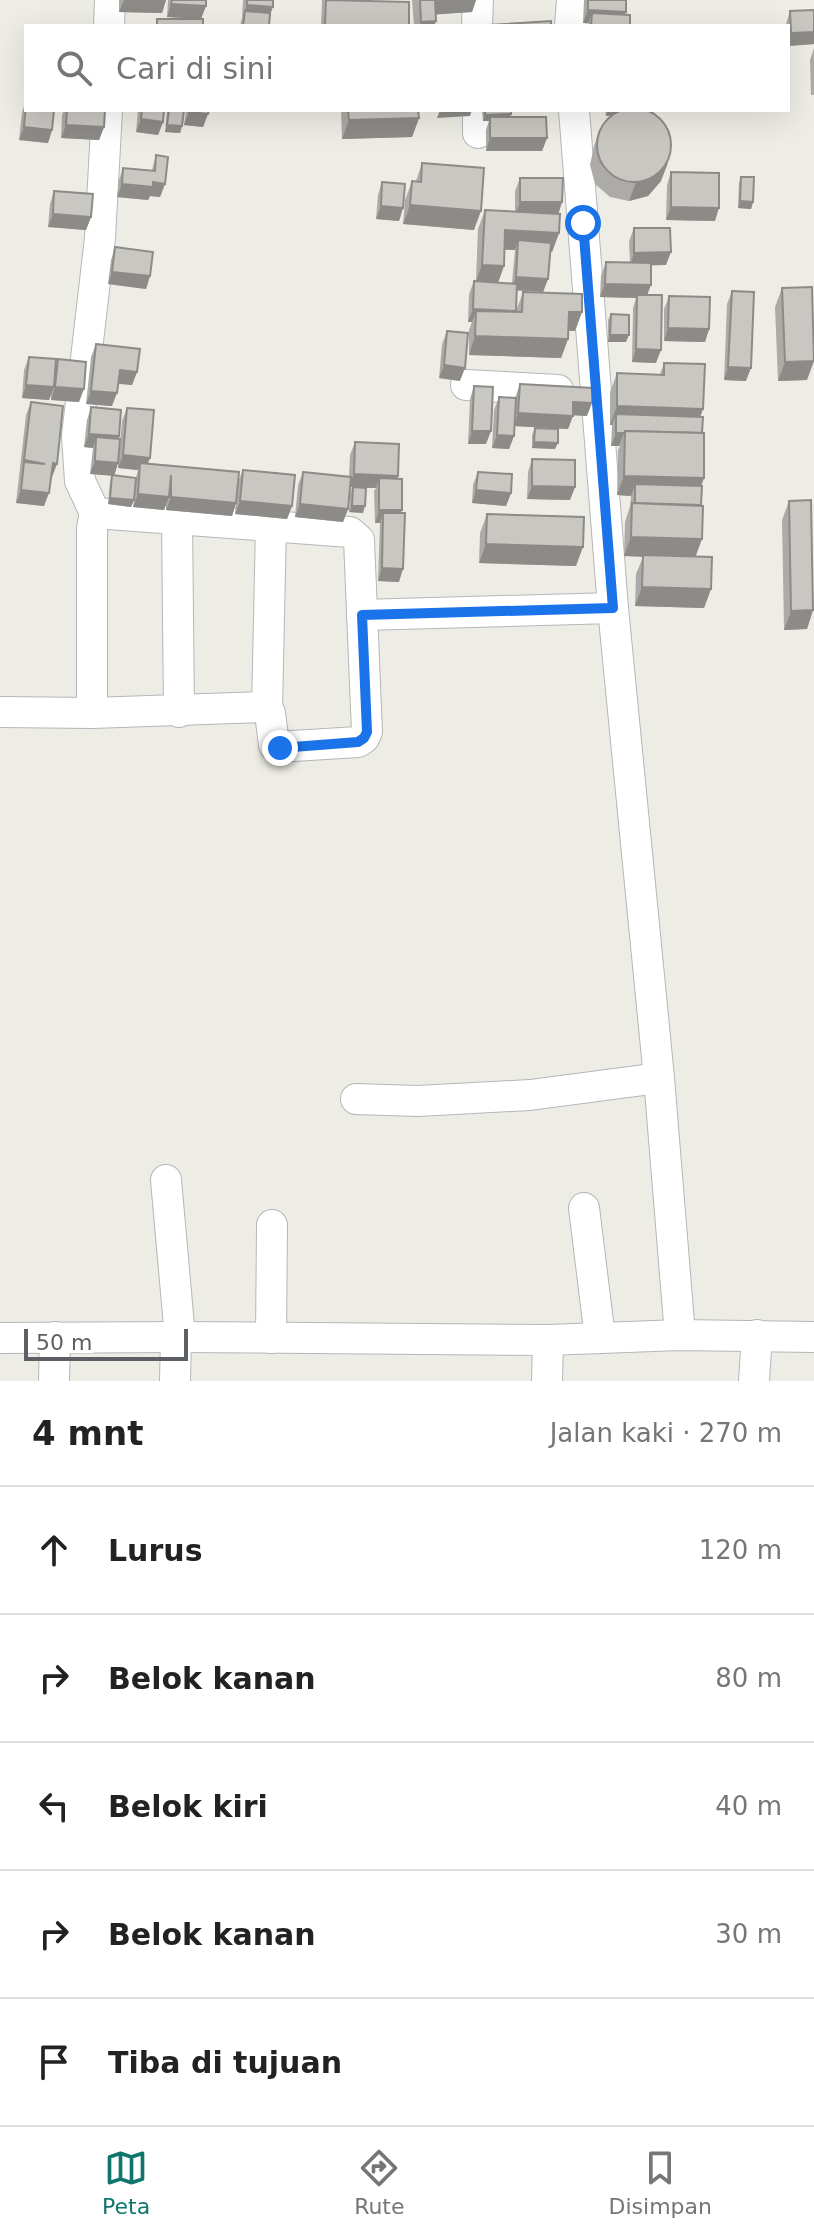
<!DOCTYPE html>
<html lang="id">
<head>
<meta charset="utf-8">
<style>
  :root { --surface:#fff; --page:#f2f2f2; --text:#222; --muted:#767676; --line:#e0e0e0; --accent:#0f766e }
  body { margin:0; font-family:"DejaVu Sans",sans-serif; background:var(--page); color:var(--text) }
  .scale { position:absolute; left:24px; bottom:20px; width:164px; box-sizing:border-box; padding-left:8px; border:4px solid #5c5f64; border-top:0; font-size:22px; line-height:28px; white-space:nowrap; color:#5c5f64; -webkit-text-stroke:6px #fff; paint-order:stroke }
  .stop { position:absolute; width:24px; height:24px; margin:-18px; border:6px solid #1a73e8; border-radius:50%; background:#fff }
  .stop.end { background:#1a73e8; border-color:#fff; box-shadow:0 2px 8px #0008 }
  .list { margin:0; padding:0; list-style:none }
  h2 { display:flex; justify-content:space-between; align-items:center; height:104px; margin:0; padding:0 32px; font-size:34px }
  h2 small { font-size:26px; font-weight:400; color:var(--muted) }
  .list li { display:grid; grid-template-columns:52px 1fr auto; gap:24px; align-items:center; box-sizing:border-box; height:128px; padding:0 32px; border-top:2px solid var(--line) }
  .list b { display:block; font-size:30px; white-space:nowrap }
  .list em { font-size:26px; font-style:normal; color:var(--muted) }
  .icon { flex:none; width:44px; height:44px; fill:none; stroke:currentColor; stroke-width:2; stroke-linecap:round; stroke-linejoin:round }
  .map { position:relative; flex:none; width:814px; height:1381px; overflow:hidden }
  .search { position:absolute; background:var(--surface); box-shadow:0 8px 32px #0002; left:24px; right:24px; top:24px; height:88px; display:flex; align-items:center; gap:20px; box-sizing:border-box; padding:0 28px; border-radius:0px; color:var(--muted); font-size:30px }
  .sheet { height:744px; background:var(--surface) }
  nav { display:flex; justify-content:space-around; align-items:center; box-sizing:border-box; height:112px; border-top:2px solid var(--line); background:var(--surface); font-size:22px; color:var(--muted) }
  nav a { display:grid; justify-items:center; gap:4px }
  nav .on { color:var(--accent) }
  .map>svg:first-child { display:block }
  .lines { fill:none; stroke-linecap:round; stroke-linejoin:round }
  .minor-casing { stroke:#b5b6ba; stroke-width:32 }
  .minor { stroke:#fff; stroke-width:30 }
  .wall { fill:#adaba7; fill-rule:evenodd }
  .shaded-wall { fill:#8d8b88 }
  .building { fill:#c9c7c2; stroke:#8d8b88; stroke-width:2 }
  .route { stroke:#1a73e8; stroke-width:10 }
</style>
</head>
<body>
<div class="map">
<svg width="814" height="1381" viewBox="0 0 814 1381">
  <rect width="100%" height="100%" fill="#eeede5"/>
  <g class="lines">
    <defs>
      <g id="minor">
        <path d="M 109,26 L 110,0"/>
        <path d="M 477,26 L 478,0"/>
        <path d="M 570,26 L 572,0"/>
        <path d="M 478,110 L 478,133"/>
        <path d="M 574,110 L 613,608 L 659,1078 L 680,1335"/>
        <path d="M 466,385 L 558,390"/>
        <path d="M 95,513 L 80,481 L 77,436 L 100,238 L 107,110"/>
        <path d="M 177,519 L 179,712"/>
        <path d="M 362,615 L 613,608"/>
        <path d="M 267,709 L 271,525"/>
        <path d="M 0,712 L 92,713 L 262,707 L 270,713 L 274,745 L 277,747 L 358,742 L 364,738 L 367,732 L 359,540 L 350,532 L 95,513 L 92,528 L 92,713"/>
        <path d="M 356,1099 L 418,1101 L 530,1095 L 659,1078"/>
        <path d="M 166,1180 L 180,1337"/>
        <path d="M 584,1208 L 600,1338"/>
        <path d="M 0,1338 L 180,1337 L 548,1340 L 680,1335 L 814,1337"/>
        <path d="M 271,1338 L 272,1225"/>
        <path d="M 54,1381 L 55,1337"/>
        <path d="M 175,1381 L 176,1337"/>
        <path d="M 547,1381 L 548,1340"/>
        <path d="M 754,1381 L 757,1335"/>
      </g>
    </defs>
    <use href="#minor" class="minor-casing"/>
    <use href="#minor" class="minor"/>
  </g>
  <g class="wall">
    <path d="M 119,0 L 166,0 L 162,13 L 119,12 Z"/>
    <path d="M 168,0 L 206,0 L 201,19 L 167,17 Z"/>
    <path d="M 243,0 L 273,0 L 269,26 L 240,26 L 242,18 Z"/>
    <path d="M 322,0 L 372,0 L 372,1 L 409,26 L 321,26 Z"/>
    <path d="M 412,0 L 476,0 L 472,12 L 436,14 L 436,21 L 434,26 L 414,26 Z"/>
    <path d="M 584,0 L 626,0 L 625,14 L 630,26 L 587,26 L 588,23 L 583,23 Z"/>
    <path d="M 814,10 L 814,44 L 788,46 L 788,26 L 786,26 L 786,24 L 790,11 Z"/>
    <path d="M 814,48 L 814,95 L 811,95 L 810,60 Z"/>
    <path d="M 26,101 L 52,130 L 48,143 L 19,140 L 22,112 Z"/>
    <path d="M 60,110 L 105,110 L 104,127 L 99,140 L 61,138 L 62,115 L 64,110 Z"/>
    <path d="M 138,110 L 164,110 L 163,122 L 158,135 L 136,132 Z"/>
    <path d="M 167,110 L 184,110 L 182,126 L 180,133 L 165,132 Z"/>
    <path d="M 186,110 L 209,110 L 203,127 L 184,125 Z"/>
    <path d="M 341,110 L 418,110 L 419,118 L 412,137 L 342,139 Z"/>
    <path d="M 482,110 L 511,110 L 510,117 L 547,138 L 542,151 L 486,151 L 486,130 L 489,121 L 483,121 Z"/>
    <path d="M 605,110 L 651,110 L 661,181 L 648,196 L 629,201 L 610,197 L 595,184 L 590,165 L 594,146 L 601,127 L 612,115 L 606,116 Z"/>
    <path d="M 156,155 L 165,184 L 160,197 L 150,196 L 148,200 L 117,197 L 119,180 L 123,168 L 152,170 Z"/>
    <path d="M 422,163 L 474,230 L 403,224 L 405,200 L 412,181 L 416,181 Z"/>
    <path d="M 671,172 L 715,221 L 666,220 L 667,185 Z"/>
    <path d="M 741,177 L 753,202 L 751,209 L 738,208 L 739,183 Z"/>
    <path d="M 520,178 L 562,202 L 558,214 L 559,233 L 552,252 L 550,251 L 548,279 L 543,292 L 517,290 L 516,311 L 523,292 L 582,312 L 575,331 L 568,331 L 568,339 L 561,358 L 469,355 L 469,330 L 472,322 L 468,322 L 469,294 L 474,281 L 476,281 L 478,229 L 485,210 L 515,212 L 515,191 ZM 504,250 L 515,250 L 512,283 L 498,283 L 504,266 Z"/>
    <path d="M 382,182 L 403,208 L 399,221 L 376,219 L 378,195 Z"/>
    <path d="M 54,191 L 91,217 L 86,230 L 48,227 L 50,204 Z"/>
    <path d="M 634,228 L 666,265 L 651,265 L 647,295 L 656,363 L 632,362 L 633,308 L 636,298 L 600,297 L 601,275 L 606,262 L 630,263 L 629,241 Z"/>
    <path d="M 115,247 L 150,276 L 146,289 L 108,284 L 111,260 Z"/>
    <path d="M 782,288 L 807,380 L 778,381 L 775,307 Z"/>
    <path d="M 732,291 L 746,381 L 724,380 L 727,304 Z"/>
    <path d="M 669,296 L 709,329 L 705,342 L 664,341 L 664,309 Z"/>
    <path d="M 611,314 L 626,342 L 608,342 L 608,320 Z"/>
    <path d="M 447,331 L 460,381 L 439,378 L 442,344 Z"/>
    <path d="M 96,344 L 137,372 L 132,385 L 118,384 L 112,406 L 86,404 L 91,357 Z"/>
    <path d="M 29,357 L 55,366 L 58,359 L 79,402 L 51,400 L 51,394 L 49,400 L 22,398 L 24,370 Z"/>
    <path d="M 664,363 L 703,409 L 700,417 L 702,433 L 704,478 L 701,486 L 696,556 L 711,589 L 704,608 L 635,606 L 636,574 L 643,557 L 624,556 L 625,522 L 630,506 L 631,496 L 617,495 L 618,450 L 620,446 L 611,446 L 612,425 L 610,425 L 610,392 L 617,373 L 660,374 Z"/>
    <path d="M 520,384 L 587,416 L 573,415 L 568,429 L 514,426 L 514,436 L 509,449 L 492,448 L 494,410 L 499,397 L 515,398 Z"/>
    <path d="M 474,386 L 486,444 L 468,444 L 470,399 Z"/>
    <path d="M 31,402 L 52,477 L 44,506 L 16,503 L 26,415 Z"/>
    <path d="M 91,407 L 119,436 L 119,454 L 122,421 L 127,408 L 150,458 L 147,464 L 238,482 L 243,470 L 292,506 L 287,519 L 235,514 L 236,503 L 232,516 L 166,510 L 166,505 L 164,510 L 133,507 L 134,500 L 131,507 L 108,504 L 110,482 L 112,475 L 90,474 L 93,448 L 84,447 L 87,420 ZM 118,463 L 118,468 L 138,470 L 136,478 L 114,476 Z"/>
    <path d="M 535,428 L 555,449 L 532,448 L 532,435 Z"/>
    <path d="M 355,442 L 397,479 L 401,513 L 399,582 L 378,581 L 380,523 L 375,523 L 374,491 L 376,488 L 366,488 L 363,513 L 349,512 L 350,494 L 352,487 L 350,487 L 348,509 L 343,522 L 295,517 L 298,485 L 303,472 L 349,477 L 350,455 Z"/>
    <path d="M 532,459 L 575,487 L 570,500 L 527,499 L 528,472 Z"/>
    <path d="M 478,472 L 511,493 L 506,506 L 472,503 L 473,485 Z"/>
    <path d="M 789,501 L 813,610 L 807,629 L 784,630 L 782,520 Z"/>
    <path d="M 487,514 L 576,566 L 479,563 L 480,533 Z"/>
  </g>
  <g class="shaded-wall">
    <path d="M 124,0 L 166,0 L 162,13 L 119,12 Z"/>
    <path d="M 433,0 L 476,0 L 472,12 L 428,15 Z"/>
    <path d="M 171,4 L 206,6 L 201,19 L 167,17 Z"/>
    <path d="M 247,5 L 273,7 L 268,19 L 245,11 L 242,18 Z"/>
    <path d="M 588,10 L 626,12 L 621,25 L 592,13 L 588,23 L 583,23 Z"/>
    <path d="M 436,21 L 434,26 L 420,26 L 421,22 Z"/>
    <path d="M 814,32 L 814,44 L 788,46 L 791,33 Z"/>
    <path d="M 440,110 L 472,110 L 470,116 L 437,118 Z"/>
    <path d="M 608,110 L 651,110 L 649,114 L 606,116 Z"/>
    <path d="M 189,112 L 208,114 L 203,127 L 184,125 Z"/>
    <path d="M 511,114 L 509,120 L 490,117 L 489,121 L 483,121 L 485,115 Z"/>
    <path d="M 419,118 L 412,137 L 342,139 L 349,120 Z"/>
    <path d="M 141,119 L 163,122 L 158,135 L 136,132 Z"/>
    <path d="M 66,125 L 104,127 L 99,140 L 61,138 Z"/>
    <path d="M 167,125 L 182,126 L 180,133 L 165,132 Z"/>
    <path d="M 24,127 L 52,130 L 48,143 L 19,140 Z"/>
    <path d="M 490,138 L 547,138 L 542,151 L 486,151 Z"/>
    <path d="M 668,163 L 661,181 L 648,196 L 629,201 L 636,182 Z"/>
    <path d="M 153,182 L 165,184 L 160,197 L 150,196 L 148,200 L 117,197 L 122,184 Z"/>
    <path d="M 740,201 L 753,202 L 751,209 L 738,208 Z"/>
    <path d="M 520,202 L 562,202 L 558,215 L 515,215 Z"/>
    <path d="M 410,205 L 481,211 L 474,230 L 403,224 Z"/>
    <path d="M 381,206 L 403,208 L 399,221 L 376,219 Z"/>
    <path d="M 671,207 L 719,208 L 715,221 L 666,220 Z"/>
    <path d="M 53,214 L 91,217 L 86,230 L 48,227 Z"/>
    <path d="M 505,230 L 559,233 L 552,252 L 518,250 L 518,240 L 515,250 L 498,249 Z"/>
    <path d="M 671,252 L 666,265 L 630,266 L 634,253 Z"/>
    <path d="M 482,265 L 504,266 L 497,285 L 475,284 Z"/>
    <path d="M 112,272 L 150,276 L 146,289 L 108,284 Z"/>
    <path d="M 516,277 L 548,279 L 543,292 L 511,290 Z"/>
    <path d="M 605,284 L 651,285 L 646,298 L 637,295 L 636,298 L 600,297 Z"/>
    <path d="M 473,309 L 516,311 L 511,324 L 476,311 L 472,322 L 468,322 Z"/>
    <path d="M 569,312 L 582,312 L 575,331 L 562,330 Z"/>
    <path d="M 668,328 L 709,329 L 705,342 L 664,341 Z"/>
    <path d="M 610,335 L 629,335 L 626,342 L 608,342 Z"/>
    <path d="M 475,336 L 568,339 L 561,358 L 469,355 Z"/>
    <path d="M 636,349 L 661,350 L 656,363 L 632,362 Z"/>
    <path d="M 814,361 L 807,380 L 778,381 L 785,362 Z"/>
    <path d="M 444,365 L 465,368 L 460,381 L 439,378 Z"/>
    <path d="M 728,367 L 751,368 L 746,381 L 724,380 Z"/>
    <path d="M 120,370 L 137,372 L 132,385 L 115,383 Z"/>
    <path d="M 26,385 L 54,387 L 49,400 L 22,398 Z"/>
    <path d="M 55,387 L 84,389 L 79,402 L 51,400 Z"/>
    <path d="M 91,391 L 117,393 L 112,406 L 86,404 Z"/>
    <path d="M 573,402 L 592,403 L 587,416 L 569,415 Z"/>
    <path d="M 617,406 L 703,409 L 696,428 L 616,414 L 612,425 L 610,425 Z"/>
    <path d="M 518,413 L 573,416 L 568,429 L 514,426 Z"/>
    <path d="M 472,431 L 491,431 L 486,444 L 468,444 Z"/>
    <path d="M 616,433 L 624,433 L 619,446 L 611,446 Z"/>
    <path d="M 89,434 L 119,436 L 114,449 L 96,437 L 93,448 L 84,447 Z"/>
    <path d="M 497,435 L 514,436 L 509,449 L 492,448 Z"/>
    <path d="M 534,442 L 558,443 L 555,449 L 532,448 Z"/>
    <path d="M 123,455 L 150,458 L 145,471 L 140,463 L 138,470 L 118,468 Z"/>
    <path d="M 95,461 L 118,463 L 114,476 L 90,474 Z"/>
    <path d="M 53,463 L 57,464 L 52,477 L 48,476 Z"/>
    <path d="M 354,474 L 398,476 L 393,489 L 379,478 L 376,488 L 349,487 Z"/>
    <path d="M 624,476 L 704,478 L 697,497 L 635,484 L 631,496 L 617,495 Z"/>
    <path d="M 532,486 L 575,487 L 570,500 L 527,499 Z"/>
    <path d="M 21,490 L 49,493 L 44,506 L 16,503 Z"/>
    <path d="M 476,490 L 511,493 L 506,506 L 472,503 Z"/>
    <path d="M 138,494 L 169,497 L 164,510 L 133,507 Z"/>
    <path d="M 171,497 L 236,503 L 232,516 L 166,510 Z"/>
    <path d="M 110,498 L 134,500 L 131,507 L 108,504 Z"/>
    <path d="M 240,501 L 292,506 L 287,519 L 235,514 Z"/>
    <path d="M 300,504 L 348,509 L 343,522 L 295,517 Z"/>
    <path d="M 352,506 L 365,506 L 363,513 L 349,512 Z"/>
    <path d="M 379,510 L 402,510 L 397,523 L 383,513 L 380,523 L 375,523 Z"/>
    <path d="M 631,537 L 702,539 L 695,558 L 624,556 Z"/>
    <path d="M 486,544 L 583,547 L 576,566 L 479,563 Z"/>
    <path d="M 382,568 L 403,569 L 399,582 L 378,581 Z"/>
    <path d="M 642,587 L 711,589 L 704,608 L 635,606 Z"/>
    <path d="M 813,610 L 807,629 L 784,630 L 791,611 Z"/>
  </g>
  <g class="building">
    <path d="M 172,0 L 206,0 L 206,6 L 171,4 Z"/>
    <path d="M 247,0 L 273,0 L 273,7 L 247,5 Z"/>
    <path d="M 326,0 L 409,2 L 409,26 L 325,25 Z"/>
    <path d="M 420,0 L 435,0 L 436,21 L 421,22 Z"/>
    <path d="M 588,0 L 626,0 L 626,12 L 588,10 Z"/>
    <path d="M 814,10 L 814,32 L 791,33 L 790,11 Z"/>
    <path d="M 245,11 L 270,13 L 269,26 L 243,26 Z"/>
    <path d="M 592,13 L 630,15 L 630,26 L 591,26 Z"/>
    <rect x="157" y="19" width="46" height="7"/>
    <path d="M 551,21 L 551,26 L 489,26 L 489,25 Z"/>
    <path d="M 26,104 L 26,110 L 54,110 L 52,130 L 24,127 Z"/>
    <circle cx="634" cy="145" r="37"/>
    <path d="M 67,110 L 105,110 L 104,127 L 66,125 Z"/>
    <path d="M 142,110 L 164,110 L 163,122 L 141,119 Z"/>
    <path d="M 169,110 L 184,110 L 182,126 L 167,125 Z"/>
    <path d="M 189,110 L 209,110 L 208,114 L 189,112 Z"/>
    <path d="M 348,110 L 418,110 L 419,118 L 349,120 Z"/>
    <path d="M 485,110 L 511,110 L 511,114 L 485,115 Z"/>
    <path d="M 490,117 L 546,117 L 547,138 L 490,138 Z"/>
    <path d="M 156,155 L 168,157 L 165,184 L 153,182 L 153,187 L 122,184 L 123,168 L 155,171 Z"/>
    <path d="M 422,163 L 484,168 L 481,211 L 410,205 L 412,181 L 421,182 Z"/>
    <path d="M 671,172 L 719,173 L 719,208 L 671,207 Z"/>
    <path d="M 741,177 L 754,177 L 753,202 L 740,201 Z"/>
    <path d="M 520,178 L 563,178 L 562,202 L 520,202 Z"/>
    <path d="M 382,182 L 405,184 L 403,208 L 381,206 Z"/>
    <path d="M 54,191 L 93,194 L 91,217 L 53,214 Z"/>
    <path d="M 485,210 L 560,214 L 559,233 L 505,230 L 504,266 L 482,265 Z"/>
    <path d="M 634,228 L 670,228 L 671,252 L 634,253 Z"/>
    <path d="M 518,240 L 551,243 L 548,279 L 516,277 Z"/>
    <path d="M 115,247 L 153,252 L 150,276 L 112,272 Z"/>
    <path d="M 606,262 L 651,263 L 651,285 L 605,284 Z"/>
    <path d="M 474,281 L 517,284 L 516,311 L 473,309 Z"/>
    <path d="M 812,287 L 814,361 L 785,362 L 782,288 Z"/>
    <path d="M 732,291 L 754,292 L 751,368 L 728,367 Z"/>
    <path d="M 523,292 L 582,294 L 582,312 L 569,312 L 568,339 L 475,336 L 476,311 L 522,312 Z"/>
    <path d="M 637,295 L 662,295 L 661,350 L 636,349 Z"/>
    <path d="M 669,296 L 710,297 L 709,329 L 668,328 Z"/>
    <path d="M 611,314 L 629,315 L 629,335 L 610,335 Z"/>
    <path d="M 447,331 L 468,333 L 465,368 L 444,365 Z"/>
    <path d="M 96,344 L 140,349 L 137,372 L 120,370 L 117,393 L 91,391 Z"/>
    <path d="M 29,357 L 56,359 L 54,387 L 26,385 Z"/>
    <path d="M 58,359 L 86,362 L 84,389 L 55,387 Z"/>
    <path d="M 664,363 L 705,364 L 703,409 L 617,406 L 617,373 L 664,375 Z"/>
    <path d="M 520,384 L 593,388 L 592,403 L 573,402 L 573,416 L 518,413 Z"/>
    <path d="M 474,386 L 493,387 L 491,431 L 472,431 Z"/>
    <path d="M 499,397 L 516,398 L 514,436 L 497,435 Z"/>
    <path d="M 31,402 L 63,406 L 57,464 L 53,463 L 49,493 L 21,490 L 24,462 L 45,464 L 24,460 Z"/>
    <path d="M 91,407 L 121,410 L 119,436 L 89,434 Z"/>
    <path d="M 127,408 L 154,410 L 150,458 L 123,455 Z"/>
    <path d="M 616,414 L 703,417 L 702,433 L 625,431 L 625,433 L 616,433 Z"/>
    <path d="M 535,428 L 558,429 L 558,443 L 534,442 Z"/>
    <path d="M 625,431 L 704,433 L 704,478 L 624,476 Z"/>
    <path d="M 96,437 L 120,439 L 118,463 L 95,461 Z"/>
    <path d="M 355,442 L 399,444 L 398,476 L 354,474 Z"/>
    <path d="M 532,459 L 575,460 L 575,487 L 532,486 Z"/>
    <path d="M 140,463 L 239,472 L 236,503 L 171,497 L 171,475 L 169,497 L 138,494 Z"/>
    <path d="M 243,470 L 295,475 L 292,506 L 240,501 Z"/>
    <path d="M 303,472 L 351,477 L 348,509 L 300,504 Z"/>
    <path d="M 478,472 L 512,474 L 511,493 L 476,490 Z"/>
    <path d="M 112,475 L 136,478 L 134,500 L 110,498 Z"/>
    <path d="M 379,478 L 402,479 L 402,510 L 379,510 Z"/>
    <path d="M 635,484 L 702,486 L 701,505 L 635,503 Z"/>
    <path d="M 353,487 L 366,488 L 365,506 L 352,506 Z"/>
    <path d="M 811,500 L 813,610 L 791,611 L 789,501 Z"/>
    <path d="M 632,503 L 703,506 L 702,539 L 631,537 Z"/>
    <path d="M 383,513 L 405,513 L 403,569 L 382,568 Z"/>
    <path d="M 487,514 L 584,517 L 583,547 L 486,544 Z"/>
    <path d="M 643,555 L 712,557 L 711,589 L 642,587 Z"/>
  </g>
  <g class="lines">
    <path class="route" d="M 280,748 L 358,742 L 364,738 L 367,732 L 362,615 L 613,608 L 583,223"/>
  </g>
</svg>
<div class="scale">50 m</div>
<div class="stop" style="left:583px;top:223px"></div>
<div class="stop end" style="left:280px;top:748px"></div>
<div class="search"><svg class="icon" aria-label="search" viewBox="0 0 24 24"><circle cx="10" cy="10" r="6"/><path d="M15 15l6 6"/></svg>Cari di sini</div>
</div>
<section class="sheet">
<h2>4 mnt<small>Jalan kaki · 270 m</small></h2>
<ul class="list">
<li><svg class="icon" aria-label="ahead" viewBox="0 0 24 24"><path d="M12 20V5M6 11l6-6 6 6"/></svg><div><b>Lurus</b></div><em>120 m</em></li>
<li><svg class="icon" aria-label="right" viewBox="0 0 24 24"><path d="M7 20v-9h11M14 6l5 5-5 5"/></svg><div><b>Belok kanan</b></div><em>80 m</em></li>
<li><svg class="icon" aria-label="left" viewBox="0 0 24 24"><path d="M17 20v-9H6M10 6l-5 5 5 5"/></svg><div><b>Belok kiri</b></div><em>40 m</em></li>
<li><svg class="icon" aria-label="right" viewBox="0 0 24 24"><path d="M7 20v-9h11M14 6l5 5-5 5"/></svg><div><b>Belok kanan</b></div><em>30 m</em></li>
<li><svg class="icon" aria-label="arrive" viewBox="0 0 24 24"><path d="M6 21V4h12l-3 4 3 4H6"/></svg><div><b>Tiba di tujuan</b></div></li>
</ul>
</section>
<nav>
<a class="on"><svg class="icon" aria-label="map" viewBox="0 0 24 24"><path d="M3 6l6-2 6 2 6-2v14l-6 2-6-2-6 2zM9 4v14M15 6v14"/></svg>Peta</a>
<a><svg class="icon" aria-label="directions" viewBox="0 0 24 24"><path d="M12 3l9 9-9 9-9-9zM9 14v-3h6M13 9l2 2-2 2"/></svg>Rute</a>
<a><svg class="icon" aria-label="saved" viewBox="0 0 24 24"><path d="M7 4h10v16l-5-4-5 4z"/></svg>Disimpan</a>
</nav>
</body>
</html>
